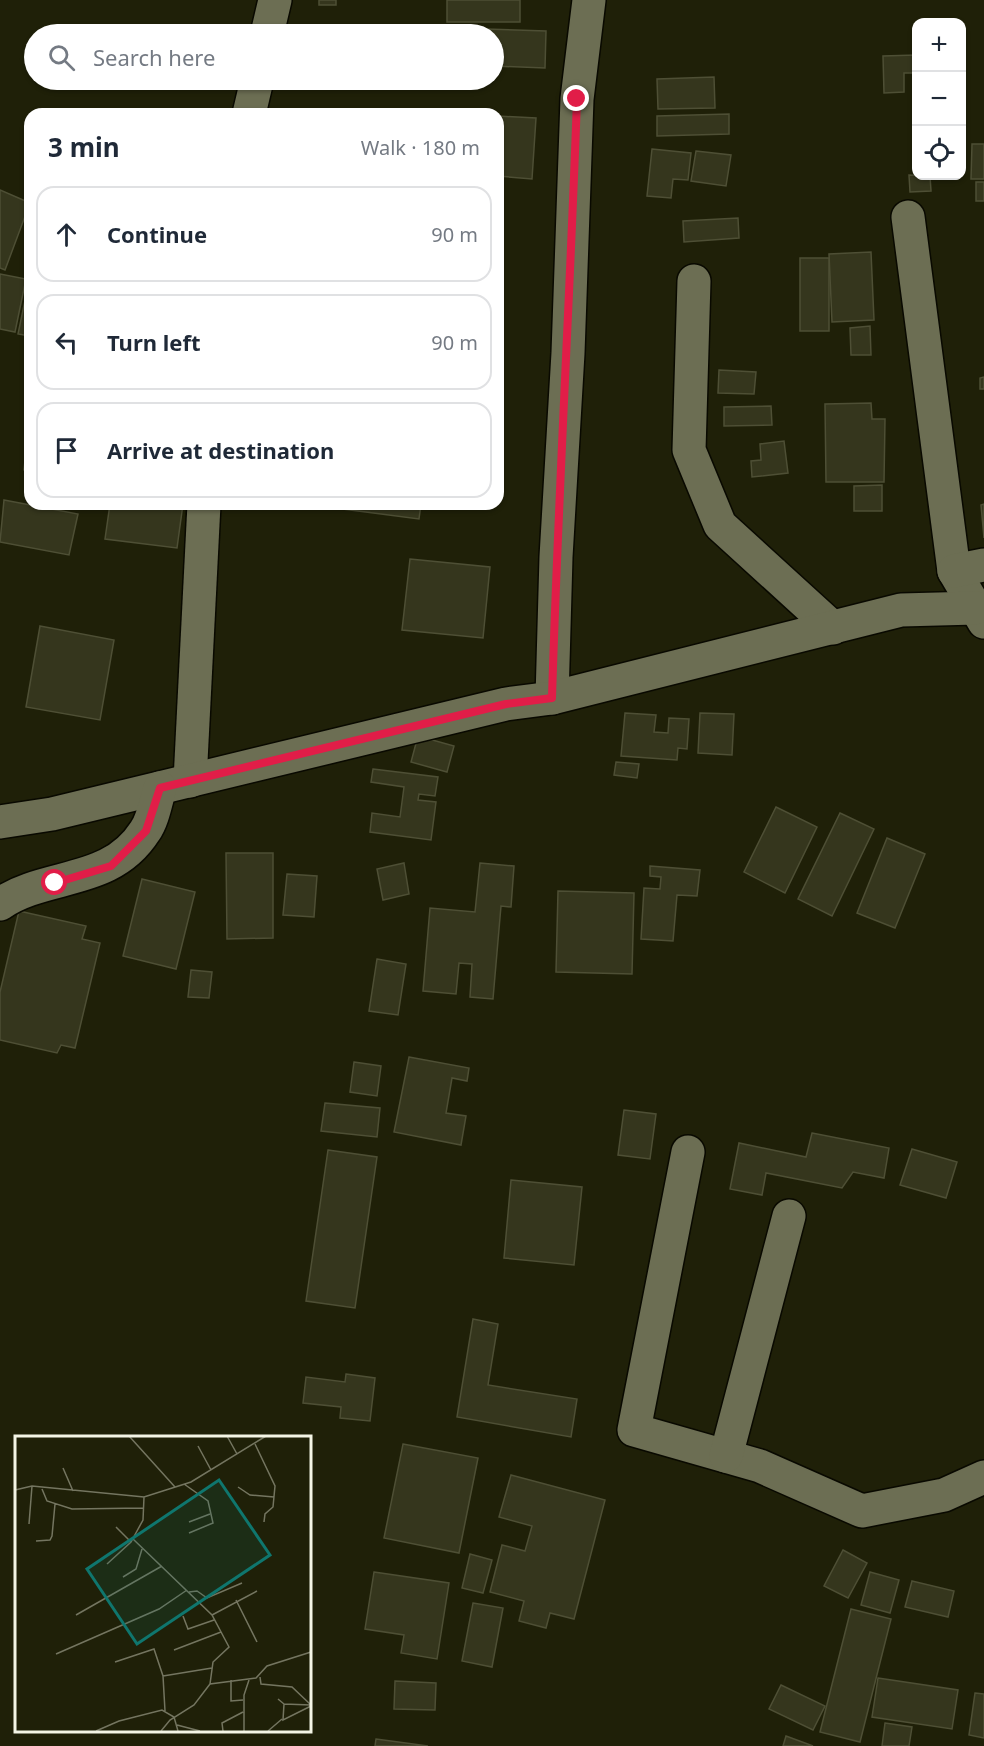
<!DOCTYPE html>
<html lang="en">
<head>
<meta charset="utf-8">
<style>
  :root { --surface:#fff; --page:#f6f6f7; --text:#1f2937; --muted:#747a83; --line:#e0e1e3 }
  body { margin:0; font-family:"Noto Sans",sans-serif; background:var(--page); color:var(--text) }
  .controls { position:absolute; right:18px; top:18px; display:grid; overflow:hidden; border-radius:12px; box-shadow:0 2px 4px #0004 }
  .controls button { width:54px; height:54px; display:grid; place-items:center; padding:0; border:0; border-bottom:2px solid var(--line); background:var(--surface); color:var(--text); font:30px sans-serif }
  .stop { position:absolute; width:18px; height:18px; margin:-14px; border:4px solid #e11d48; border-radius:50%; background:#fff }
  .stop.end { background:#e11d48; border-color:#fff; box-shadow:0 2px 6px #0008 }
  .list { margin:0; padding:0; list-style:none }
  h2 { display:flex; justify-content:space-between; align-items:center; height:78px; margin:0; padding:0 24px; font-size:26px }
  h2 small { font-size:20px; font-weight:400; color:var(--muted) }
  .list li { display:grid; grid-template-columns:39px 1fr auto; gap:18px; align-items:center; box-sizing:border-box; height:96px; margin:0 12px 12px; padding:0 12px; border:2px solid var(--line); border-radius:18px }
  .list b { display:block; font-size:22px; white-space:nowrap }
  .list em { font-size:20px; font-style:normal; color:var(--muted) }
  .icon { flex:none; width:33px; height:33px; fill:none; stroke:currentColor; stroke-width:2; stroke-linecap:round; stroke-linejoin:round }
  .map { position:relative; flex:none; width:984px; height:1746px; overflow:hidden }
  .search { position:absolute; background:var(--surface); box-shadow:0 2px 4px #0004; left:24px; top:24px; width:480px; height:66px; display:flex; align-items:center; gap:15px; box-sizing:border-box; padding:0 21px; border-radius:33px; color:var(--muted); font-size:22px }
  .panel { position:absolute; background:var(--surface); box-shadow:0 2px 4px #0004; left:24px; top:108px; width:480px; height:402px; border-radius:18px }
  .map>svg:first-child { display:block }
  .building { fill:#35361d; stroke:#4e4f35; stroke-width:1.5 }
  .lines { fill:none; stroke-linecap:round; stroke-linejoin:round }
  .minor-casing { stroke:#090900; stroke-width:36 }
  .minor { stroke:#6c6e53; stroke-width:33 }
  .route { stroke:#e11d48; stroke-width:8 }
  .inset-road { fill:none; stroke:#747560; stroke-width:1.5 }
  .view { fill:#0f766e; fill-opacity:0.15; stroke:#0f766e; stroke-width:3 }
  .inset-edge { fill:none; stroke:#f3f4e5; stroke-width:3 }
</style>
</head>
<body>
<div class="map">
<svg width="984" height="1746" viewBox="0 0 984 1746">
  <rect width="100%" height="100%" fill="#1f2008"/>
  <g class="building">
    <rect x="319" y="0" width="17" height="5"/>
    <rect x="447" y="0" width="73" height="22"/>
    <path d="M 452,28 L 546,31 L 545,68 L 494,66 L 494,34 L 452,34 Z"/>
    <path d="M 916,55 L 916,73 L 904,73 L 904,92 L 884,93 L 883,56 Z"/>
    <path d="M 714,77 L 715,108 L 658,109 L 657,79 Z"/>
    <path d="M 729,114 L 729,134 L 657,136 L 657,116 Z"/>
    <path d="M 498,116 L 536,118 L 532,179 L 498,176 Z"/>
    <path d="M 972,144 L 984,144 L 984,179 L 971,179 Z"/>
    <path d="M 652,149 L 691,153 L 688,180 L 673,179 L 671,198 L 647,196 Z"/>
    <path d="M 696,151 L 731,155 L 726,186 L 691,181 Z"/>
    <path d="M 909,175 L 930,176 L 931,191 L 910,192 Z"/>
    <rect x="976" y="182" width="8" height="19"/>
    <path d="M 0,190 L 30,203 L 5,270 L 0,268 Z"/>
    <path d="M 738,218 L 739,238 L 684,242 L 683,221 Z"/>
    <path d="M 871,252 L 874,320 L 832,322 L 829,254 Z"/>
    <rect x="800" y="258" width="29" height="73"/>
    <path d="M 0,274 L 26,279 L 15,332 L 0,329 Z"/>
    <path d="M 28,286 L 30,287 L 30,336 L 18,334 Z"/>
    <path d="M 870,326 L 871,355 L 851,355 L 850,328 Z"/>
    <path d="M 719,370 L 756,372 L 754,394 L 718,393 Z"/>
    <path d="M 984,377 L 984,389 L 980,389 L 980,378 Z"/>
    <path d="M 871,403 L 872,419 L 885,419 L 884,482 L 826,482 L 825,404 Z"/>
    <path d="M 771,406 L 772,425 L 724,426 L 724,407 Z"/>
    <path d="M 29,423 L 30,423 L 30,471 L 24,470 Z"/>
    <path d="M 784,441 L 788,473 L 752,477 L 751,461 L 761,460 L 760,444 Z"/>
    <path d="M 882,485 L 882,511 L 854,511 L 854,486 Z"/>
    <path d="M 4,500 L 78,514 L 69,555 L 0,542 Z"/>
    <path d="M 110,504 L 183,504 L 177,548 L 105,539 Z"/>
    <path d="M 343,504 L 421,504 L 419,519 L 343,509 Z"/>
    <path d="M 984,504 L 984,538 L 981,505 Z"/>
    <path d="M 410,559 L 490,567 L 483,638 L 402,630 Z"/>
    <path d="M 40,626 L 114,640 L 100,720 L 26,707 Z"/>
    <path d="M 625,713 L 656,715 L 654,732 L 668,733 L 669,718 L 689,719 L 687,749 L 678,748 L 677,760 L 621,756 Z"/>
    <path d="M 700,713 L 734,714 L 732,755 L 698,753 Z"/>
    <path d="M 418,736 L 454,746 L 447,772 L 411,762 Z"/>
    <path d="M 616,762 L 639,764 L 637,778 L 614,775 Z"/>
    <path d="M 373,769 L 438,777 L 435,796 L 419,794 L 418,800 L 436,802 L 431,840 L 370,832 L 372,813 L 400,817 L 404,787 L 371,782 Z"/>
    <path d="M 776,807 L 817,827 L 785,893 L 744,872 Z"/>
    <path d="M 840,813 L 874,829 L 832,916 L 798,899 Z"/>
    <path d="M 887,838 L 925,854 L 895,928 L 857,913 Z"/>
    <path d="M 226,853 L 273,853 L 273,938 L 227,939 Z"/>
    <path d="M 404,863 L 409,894 L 383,900 L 377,869 Z"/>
    <path d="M 480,863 L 514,866 L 511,907 L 501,906 L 493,999 L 470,997 L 472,964 L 459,963 L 456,994 L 423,991 L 430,908 L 475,912 Z"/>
    <path d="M 650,866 L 700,870 L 697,896 L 677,895 L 673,941 L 641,939 L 644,888 L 660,889 L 661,877 L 650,876 Z"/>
    <path d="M 287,874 L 317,876 L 314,917 L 283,915 Z"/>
    <path d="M 142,879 L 195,892 L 176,969 L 123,956 Z"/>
    <path d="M 558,891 L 634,893 L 632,974 L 556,972 Z"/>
    <path d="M 19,911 L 86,926 L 82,939 L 100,943 L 75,1048 L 61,1045 L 57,1053 L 0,1040 L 0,992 Z"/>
    <path d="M 377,959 L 406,964 L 398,1015 L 369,1011 Z"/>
    <path d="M 191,970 L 212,972 L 209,998 L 188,997 Z"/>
    <path d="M 409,1057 L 469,1068 L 467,1081 L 452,1078 L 446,1113 L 466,1116 L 461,1145 L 394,1132 Z"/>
    <path d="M 354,1062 L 381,1066 L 377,1096 L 350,1092 Z"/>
    <path d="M 325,1103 L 380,1108 L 377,1137 L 321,1131 Z"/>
    <path d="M 624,1110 L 656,1114 L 650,1159 L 618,1155 Z"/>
    <path d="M 812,1133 L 889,1148 L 884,1178 L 853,1172 L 842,1188 L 766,1173 L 762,1195 L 730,1189 L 739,1143 L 806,1157 Z"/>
    <path d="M 912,1149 L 957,1162 L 946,1198 L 900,1185 Z"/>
    <path d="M 328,1150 L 377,1157 L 355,1308 L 306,1301 Z"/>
    <path d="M 511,1180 L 582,1187 L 574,1265 L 504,1258 Z"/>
    <path d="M 473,1319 L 498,1324 L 488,1385 L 577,1399 L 571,1437 L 457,1417 Z"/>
    <path d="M 346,1374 L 375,1378 L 370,1421 L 340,1418 L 341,1407 L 303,1403 L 306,1377 L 345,1382 Z"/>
    <path d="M 403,1444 L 478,1458 L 459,1553 L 384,1538 Z"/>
    <path d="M 511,1475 L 605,1500 L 574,1619 L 550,1613 L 546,1628 L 519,1621 L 524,1601 L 490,1592 L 502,1545 L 525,1551 L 532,1526 L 499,1517 Z"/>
    <path d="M 843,1550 L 867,1563 L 848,1598 L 824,1586 Z"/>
    <path d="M 470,1554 L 492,1560 L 483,1593 L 462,1588 Z"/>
    <path d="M 374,1572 L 449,1583 L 437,1659 L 401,1653 L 404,1635 L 365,1629 Z"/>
    <path d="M 870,1572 L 899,1580 L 890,1613 L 861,1605 Z"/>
    <path d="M 912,1581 L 954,1591 L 948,1617 L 905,1607 Z"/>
    <path d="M 473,1603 L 503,1608 L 492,1667 L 462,1661 Z"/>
    <path d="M 851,1609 L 891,1619 L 860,1742 L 820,1732 Z"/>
    <path d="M 878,1678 L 958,1690 L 952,1729 L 872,1717 Z"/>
    <path d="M 395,1681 L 436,1683 L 435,1710 L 394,1709 Z"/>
    <path d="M 781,1685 L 825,1706 L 813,1730 L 769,1709 Z"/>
    <path d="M 975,1693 L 984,1694 L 984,1738 L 969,1735 Z"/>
    <path d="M 885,1723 L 912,1727 L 909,1746 L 882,1746 Z"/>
    <path d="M 786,1736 L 813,1746 L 783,1746 Z"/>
    <path d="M 376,1739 L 428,1746 L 375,1746 Z"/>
  </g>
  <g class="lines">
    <defs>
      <g id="minor">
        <path d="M 267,34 L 275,0"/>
        <path d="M 249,114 L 257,80"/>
        <path d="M 908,217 L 954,571 L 984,622"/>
        <path d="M 694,281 L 689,450 L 720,525 L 833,628"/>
        <path d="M 954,571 L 984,565"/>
        <path d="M 552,698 L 556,557 L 568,353 L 577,99 L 589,0"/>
        <path d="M 190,781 L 204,504"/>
        <path d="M 0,822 L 52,814 L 506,704 L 552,698 L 901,610 L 976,608"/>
        <path d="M 0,904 C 47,872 110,886 145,831 C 153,820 156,801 160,788"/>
        <path d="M 688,1152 L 634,1430 L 760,1466 L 862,1511 L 944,1495 L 984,1477"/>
        <path d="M 726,1456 L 789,1216"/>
      </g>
    </defs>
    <use href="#minor" class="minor-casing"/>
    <use href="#minor" class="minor"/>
  </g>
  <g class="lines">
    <path class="route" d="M 55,883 L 111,866 L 146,831 L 160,788 L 506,704 L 552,698 C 558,498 570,299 577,99"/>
  </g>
  <g transform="translate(15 1436)">
    <rect width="296" height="296" fill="#1f2008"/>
    <path class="inset-road" d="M 114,0 L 160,51M 212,0 L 222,18M 240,8 L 260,50 L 258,71 L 250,78 L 249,86M 183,10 L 196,34M 48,32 L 58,55M 169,48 L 193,65 L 198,87 L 174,97M 223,51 L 235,59 L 259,61M 27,53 L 32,65 L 57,73 L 128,72M 0,54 L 17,50 L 129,61 L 176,46 L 251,0M 174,86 L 195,78M 14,88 L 17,50M 101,91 L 116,106M 118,103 L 197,179 L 214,211 L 198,226 L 195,248M 21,105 L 35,104 L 37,100 L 40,68M 92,128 L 116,106 L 128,84 L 129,61M 108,141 L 121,133 L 127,113M 174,156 L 182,155 L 192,162 L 227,147M 221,164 L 242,206M 61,179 L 147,130M 197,179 L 242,155M 168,180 L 173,193 L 199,184M 159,214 L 206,196M 41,218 L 144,173 L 172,154M 100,226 L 139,213 L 148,240 L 150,275M 148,240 L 197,232M 245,241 L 246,248 L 277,251 L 296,269M 216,244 L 216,265 L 228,264M 263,263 L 269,268 L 268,284 L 296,270M 269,268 L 296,269M 162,289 L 185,295M 81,295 L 104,285 L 147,274 L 159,281 L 163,295M 146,295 L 155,284 L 179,269 L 195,248 L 241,242 L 252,230 L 296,216M 208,295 L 207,287 L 228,276M 229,295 L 229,259 L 234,244M 253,295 L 267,283"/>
    <path class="view" d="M 204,44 L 255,119 L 122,208 L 72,133 Z"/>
    <rect width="296" height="296" class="inset-edge"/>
  </g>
</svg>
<div class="controls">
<button>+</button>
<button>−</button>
<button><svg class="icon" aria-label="locate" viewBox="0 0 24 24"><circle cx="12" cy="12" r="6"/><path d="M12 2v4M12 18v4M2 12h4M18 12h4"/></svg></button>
</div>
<div class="stop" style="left:55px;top:883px"></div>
<div class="stop end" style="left:577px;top:99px"></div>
<div class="search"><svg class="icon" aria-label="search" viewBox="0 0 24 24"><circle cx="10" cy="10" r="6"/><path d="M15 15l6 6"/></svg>Search here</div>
<section class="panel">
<h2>3 min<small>Walk · 180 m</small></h2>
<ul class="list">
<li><svg class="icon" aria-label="ahead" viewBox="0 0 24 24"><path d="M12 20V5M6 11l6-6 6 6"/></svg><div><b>Continue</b></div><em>90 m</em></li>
<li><svg class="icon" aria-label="left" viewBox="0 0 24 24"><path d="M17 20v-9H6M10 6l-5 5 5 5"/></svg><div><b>Turn left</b></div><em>90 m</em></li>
<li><svg class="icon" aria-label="arrive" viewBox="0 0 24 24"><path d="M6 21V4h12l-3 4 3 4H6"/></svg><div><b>Arrive at destination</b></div></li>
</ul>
</section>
</div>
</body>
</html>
